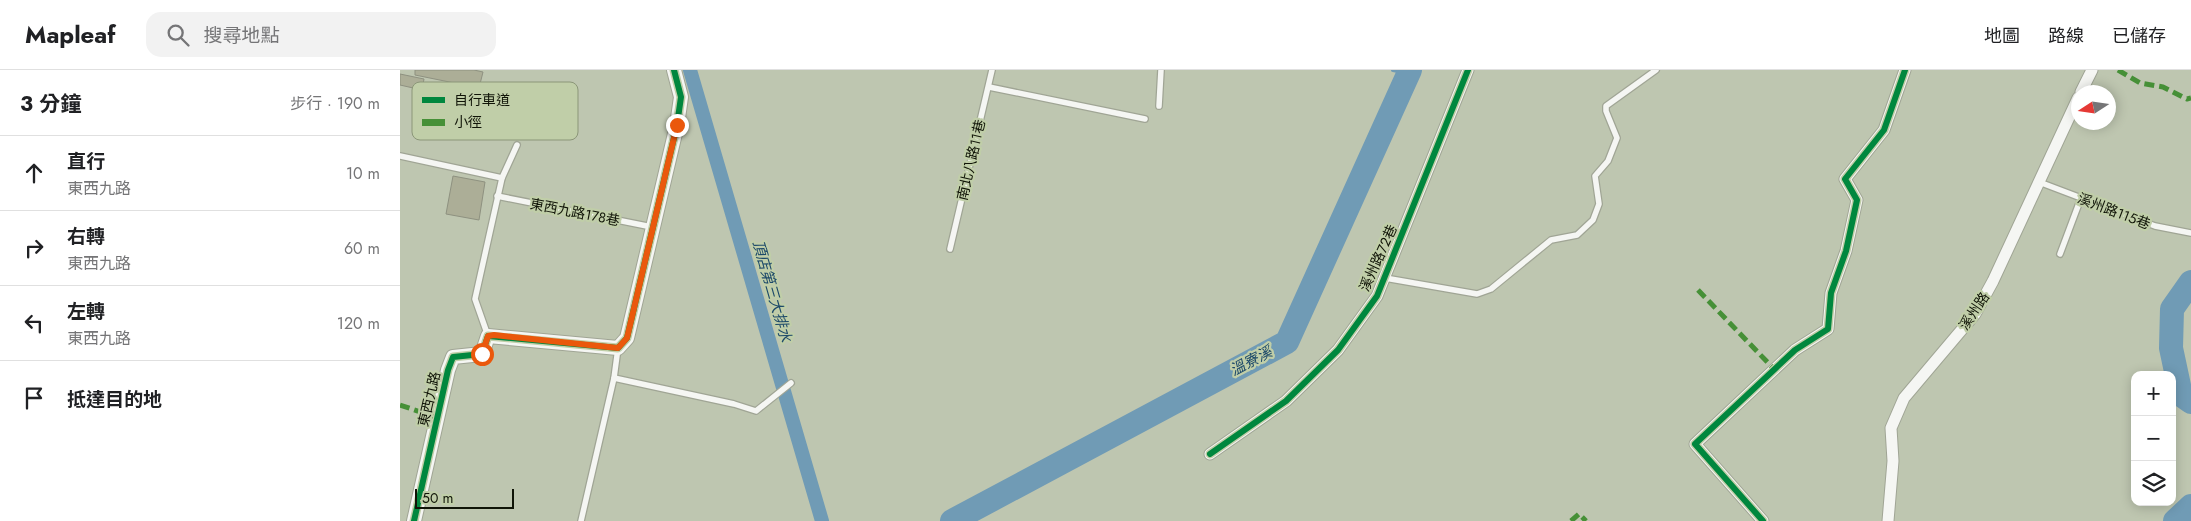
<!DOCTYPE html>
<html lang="zh-TW">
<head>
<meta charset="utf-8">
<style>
  :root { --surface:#fff; --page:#f2f2f2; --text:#202124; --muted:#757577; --line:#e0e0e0 }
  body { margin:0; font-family:Jost,"Noto Sans TC",sans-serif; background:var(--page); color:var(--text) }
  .controls { position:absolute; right:15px; bottom:15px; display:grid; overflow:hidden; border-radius:10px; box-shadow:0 2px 12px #0003 }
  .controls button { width:45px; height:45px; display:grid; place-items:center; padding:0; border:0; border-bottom:1px solid var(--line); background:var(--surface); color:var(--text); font:25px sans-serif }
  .compass { position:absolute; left:1671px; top:15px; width:45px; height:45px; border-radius:50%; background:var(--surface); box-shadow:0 2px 12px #0003; rotate:258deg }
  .scale { position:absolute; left:15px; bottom:12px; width:99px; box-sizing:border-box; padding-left:5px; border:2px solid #101407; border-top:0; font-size:14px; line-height:18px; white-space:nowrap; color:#101407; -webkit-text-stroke:4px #c0cea8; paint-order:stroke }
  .stop { position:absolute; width:15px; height:15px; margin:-11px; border:4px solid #ea580c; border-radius:50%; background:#fff }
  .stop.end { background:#ea580c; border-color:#fff; box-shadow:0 1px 5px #0008 }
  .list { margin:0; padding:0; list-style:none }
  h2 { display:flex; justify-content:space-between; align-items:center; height:65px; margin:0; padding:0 20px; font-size:21px }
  h2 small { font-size:16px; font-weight:400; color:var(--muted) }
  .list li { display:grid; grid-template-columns:32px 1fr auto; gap:15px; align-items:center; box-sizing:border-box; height:75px; padding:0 20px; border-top:1px solid var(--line) }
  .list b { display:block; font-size:19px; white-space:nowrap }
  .list p { margin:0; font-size:16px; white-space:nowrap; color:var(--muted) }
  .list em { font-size:16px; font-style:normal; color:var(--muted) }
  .icon { flex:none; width:28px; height:28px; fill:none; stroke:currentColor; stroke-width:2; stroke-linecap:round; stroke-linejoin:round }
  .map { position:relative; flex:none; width:1791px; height:451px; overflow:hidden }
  header { display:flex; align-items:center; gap:30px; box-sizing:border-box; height:70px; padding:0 25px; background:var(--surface); border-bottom:1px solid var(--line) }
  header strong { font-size:24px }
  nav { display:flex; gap:28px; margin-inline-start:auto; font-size:18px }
  .search { width:350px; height:45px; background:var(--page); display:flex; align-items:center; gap:12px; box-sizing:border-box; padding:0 18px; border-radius:15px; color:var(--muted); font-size:19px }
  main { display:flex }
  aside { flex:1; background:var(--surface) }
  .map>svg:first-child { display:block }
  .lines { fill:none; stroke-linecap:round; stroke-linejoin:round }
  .stream { stroke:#709bb5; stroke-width:4 }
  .canal { stroke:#709bb5; stroke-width:14 }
  .river { stroke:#709bb5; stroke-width:24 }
  .building { fill:#acae97; stroke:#8e9180 }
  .service-casing { stroke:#a0a595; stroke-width:8 }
  .minor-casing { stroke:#a0a595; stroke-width:13 }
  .tertiary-casing { stroke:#a0a595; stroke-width:16 }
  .service { stroke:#f5f6f3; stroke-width:5.5 }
  .minor { stroke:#f5f6f3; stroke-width:11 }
  .tertiary { stroke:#f5f6f3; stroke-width:14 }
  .quiet { stroke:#469037; stroke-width:5; stroke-dasharray:10 5; stroke-linecap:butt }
  .cycleway-casing { stroke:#c0cea8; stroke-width:9 }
  .cycleway { stroke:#00873e; stroke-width:6 }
  .route { stroke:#ea580c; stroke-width:6 }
  .labels { text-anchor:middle; stroke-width:4.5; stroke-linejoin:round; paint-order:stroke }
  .street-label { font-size:14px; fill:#101407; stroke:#c0cea8 }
  .water-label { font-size:15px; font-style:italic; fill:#1c4969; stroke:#c0cea8 }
  .key { fill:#c0cea8; stroke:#8b9678; stroke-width:1 }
  .key-label { font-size:14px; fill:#101407 }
</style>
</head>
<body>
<header>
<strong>Mapleaf</strong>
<div class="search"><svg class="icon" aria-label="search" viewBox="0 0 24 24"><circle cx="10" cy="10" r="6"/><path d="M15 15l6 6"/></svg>搜尋地點</div>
<nav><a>地圖</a><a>路線</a><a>已儲存</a></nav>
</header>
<main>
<aside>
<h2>3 分鐘<small>步行 · 190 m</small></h2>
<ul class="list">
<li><svg class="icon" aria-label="ahead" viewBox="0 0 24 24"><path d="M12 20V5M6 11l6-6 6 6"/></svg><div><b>直行</b><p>東西九路</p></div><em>10 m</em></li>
<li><svg class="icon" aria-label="right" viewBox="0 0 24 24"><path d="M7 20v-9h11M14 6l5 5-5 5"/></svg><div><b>右轉</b><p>東西九路</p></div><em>60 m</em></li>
<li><svg class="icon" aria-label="left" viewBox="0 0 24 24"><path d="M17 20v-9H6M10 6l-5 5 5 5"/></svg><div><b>左轉</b><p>東西九路</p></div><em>120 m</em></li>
<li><svg class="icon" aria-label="arrive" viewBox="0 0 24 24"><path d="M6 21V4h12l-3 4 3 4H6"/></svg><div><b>抵達目的地</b></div></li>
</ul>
</aside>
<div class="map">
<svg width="1791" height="451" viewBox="0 0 1791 451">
  <rect width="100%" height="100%" fill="#bec6b0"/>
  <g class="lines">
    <path class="stream" d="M 993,0 L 1008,3"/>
    <path class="canal" d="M 290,0 L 422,451"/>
    <g class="river">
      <path d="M 1791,212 L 1772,239 L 1771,278 L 1781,325 L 1791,332"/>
      <path d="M 552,451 L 887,272 L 1010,0"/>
      <path d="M 1775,451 L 1791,436"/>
    </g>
  </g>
  <g class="building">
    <path d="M 15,0 L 74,0 L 83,2 L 79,18 L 15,5 Z"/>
    <path d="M 0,4 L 24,9 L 22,20 L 0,15 Z"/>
    <path d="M 53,106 L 85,112 L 79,150 L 46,144 Z"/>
  </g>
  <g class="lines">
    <defs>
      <g id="service">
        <path d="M 589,17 L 745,49"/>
        <path d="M 759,36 L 761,0"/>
        <path d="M 0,86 L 102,108"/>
        <path d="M 1639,112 L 1755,156 L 1791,163"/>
        <path d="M 97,126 L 252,157"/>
        <path d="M 550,179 L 592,0"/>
        <path d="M 1660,184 L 1681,128"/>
        <path d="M 985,208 L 1077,224 L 1091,219 L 1151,170 L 1177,165 L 1193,150 L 1199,134 L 1195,106 L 1208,91 L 1217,68 L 1206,41 L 1206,36 L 1256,0"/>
        <path d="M 88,266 L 75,229 L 102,108 L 117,75"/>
        <path d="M 214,308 L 334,334 L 356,341 L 391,313"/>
        <path d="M 181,451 L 214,308 L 218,278"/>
      </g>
      <g id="minor">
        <path d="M 1681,22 L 1692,0"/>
        <path d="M 810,384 L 886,331 L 938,280 L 977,226 L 1068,0"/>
        <path d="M 1363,451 L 1295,374 L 1395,280 L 1428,259 L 1431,223 L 1446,181 L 1457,130 L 1445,109 L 1484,60 L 1505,0"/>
        <path d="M 1488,451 L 1493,391 L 1491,358 L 1504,328 L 1575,244 L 1593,211 L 1678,28"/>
      </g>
      <path id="tertiary" d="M 14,451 L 48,300 L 53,287 L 82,284 L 88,266 L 218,278 L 227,268 L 277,55 L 281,27 L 274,0"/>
    </defs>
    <use href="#service" class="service-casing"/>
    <use href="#minor" class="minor-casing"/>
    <use href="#tertiary" class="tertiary-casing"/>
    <use href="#service" class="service"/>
    <use href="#minor" class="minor"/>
    <use href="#tertiary" class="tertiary"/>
    <g class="quiet">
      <path d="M 1718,0 L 1740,13 L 1763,17 L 1787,29 L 1791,28"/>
      <path d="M 1298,220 L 1374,299"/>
      <path d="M 0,335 L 38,348"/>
      <path d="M 1171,451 L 1179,444 L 1186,451"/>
    </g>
    <defs>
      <g id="cycleway">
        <path d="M 810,384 L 886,331 L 938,280 L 977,226 L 1068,0"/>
        <path d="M 14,451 L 48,300 L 53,287 L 82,284 L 88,266 L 218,278 L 227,268 L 277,55 L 281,27 L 274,0"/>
        <path d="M 1363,451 L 1295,374 L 1395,280 L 1428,259 L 1431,223 L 1446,181 L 1457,130 L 1445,109 L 1484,60 L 1505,0"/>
      </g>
    </defs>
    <use href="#cycleway" class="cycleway-casing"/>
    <use href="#cycleway" class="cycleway"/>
  </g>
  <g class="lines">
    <path class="route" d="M 82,284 L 88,266 L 94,265 L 218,278 L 227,268 L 277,55"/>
  </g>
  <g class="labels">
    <g class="street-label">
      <text transform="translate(571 90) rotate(-77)" y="5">南北八路11巷</text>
      <text transform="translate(1714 141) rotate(21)" y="5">溪州路115巷</text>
      <text transform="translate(175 142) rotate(11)" y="5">東西九路178巷</text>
      <text transform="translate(978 188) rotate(-66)" y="5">溪州路72巷</text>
      <text transform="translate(1574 241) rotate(-56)" y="5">溪州路</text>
      <text transform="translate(29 329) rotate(-77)" y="5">東西九路</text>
    </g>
    <g class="water-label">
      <text transform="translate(372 221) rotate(74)" y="5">頂店第三大排水</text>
      <text transform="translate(851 291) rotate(-28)" y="5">溫寮溪</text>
    </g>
  </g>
  <rect x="12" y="12" width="166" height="58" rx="8" class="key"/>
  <rect x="22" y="27" width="23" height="6" fill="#00873e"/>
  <rect x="22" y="49" width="23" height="7" fill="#469037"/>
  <g class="key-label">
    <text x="54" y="35">自行車道</text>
    <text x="54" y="57">小徑</text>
  </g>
</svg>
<div class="controls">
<button>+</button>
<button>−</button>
<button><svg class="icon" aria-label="layers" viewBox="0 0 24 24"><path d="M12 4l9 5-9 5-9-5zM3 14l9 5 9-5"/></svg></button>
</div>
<svg class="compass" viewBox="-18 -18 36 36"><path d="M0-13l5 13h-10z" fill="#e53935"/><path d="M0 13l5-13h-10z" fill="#757577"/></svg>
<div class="scale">50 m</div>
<div class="stop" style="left:82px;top:284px"></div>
<div class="stop end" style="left:277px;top:55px"></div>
</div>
</main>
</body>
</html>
